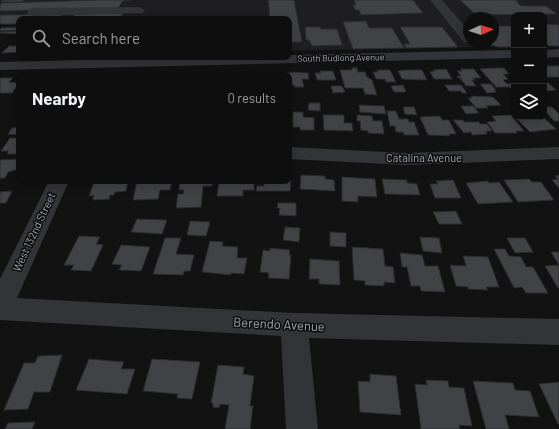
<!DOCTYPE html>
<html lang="en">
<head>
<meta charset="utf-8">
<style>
  :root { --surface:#0e0e0e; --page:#171717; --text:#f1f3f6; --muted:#9b9c9e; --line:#2e2e2e }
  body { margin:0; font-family:Barlow,sans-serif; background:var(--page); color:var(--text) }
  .controls { position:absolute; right:12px; top:12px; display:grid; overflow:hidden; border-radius:8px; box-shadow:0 2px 10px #0003 }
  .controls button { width:36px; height:36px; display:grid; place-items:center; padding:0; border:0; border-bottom:1px solid var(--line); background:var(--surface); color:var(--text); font:20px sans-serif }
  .compass { position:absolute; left:463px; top:12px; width:36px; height:36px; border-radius:50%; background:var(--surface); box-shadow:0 2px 10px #0003; rotate:87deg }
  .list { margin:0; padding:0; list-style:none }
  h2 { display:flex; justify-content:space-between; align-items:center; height:52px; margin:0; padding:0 16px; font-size:17px }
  h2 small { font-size:13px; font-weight:400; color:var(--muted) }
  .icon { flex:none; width:22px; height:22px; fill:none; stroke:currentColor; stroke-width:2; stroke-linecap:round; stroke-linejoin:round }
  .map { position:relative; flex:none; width:559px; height:429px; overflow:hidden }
  .search { position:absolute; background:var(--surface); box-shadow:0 2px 10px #0003; left:16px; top:16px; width:276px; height:44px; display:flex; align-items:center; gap:10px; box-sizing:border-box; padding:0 14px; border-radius:8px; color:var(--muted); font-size:15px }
  .panel { position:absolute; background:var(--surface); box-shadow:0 2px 10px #0003; left:16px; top:72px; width:276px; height:112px; border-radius:8px }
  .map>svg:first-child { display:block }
  .built { fill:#1e1e20; fill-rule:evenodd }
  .building { fill:#414246; stroke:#2c2c2f }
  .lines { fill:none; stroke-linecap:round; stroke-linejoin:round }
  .minor { fill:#333438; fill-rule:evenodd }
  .labels { text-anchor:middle; stroke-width:3; stroke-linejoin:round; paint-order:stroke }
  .far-street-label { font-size:9px; fill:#a4a8b3; stroke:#0d0d0e }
  .street-label { font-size:11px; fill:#a4a8b3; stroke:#0d0d0e }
  .near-street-label { font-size:13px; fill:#a4a8b3; stroke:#0d0d0e }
</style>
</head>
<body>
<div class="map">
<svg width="559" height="429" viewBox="0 0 559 429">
  <rect width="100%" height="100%" fill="#121213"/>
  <path class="built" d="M 0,0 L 559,0 L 559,45 L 544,45 L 544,15 L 514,15 L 514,46 L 289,51 L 289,19 L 19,19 L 19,24 L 0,24 ZM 469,18 L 493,18 L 493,42 L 469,42 Z"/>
  <g class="building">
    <path d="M 3,0 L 24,0 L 22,2 L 1,2 Z"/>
    <path d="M 100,0 L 131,0 L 123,1 L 118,8 L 0,11 L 0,5 L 2,3 Z"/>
    <path d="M 268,0 L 294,0 L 302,42 L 289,42 L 289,19 L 270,19 Z"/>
    <path d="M 354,0 L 413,0 L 423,13 L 361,15 L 359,10 L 355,10 L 353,5 L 356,5 Z"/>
    <path d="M 460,0 L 515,0 L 514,0 L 517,1 L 519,2 L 517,2 L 521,6 L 546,6 L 557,14 L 476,15 Z"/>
    <path d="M 123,13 L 120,19 L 71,19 L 75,14 Z"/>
    <path d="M 62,14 L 58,19 L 19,19 L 19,24 L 0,24 L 0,15 Z"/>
    <path d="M 366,21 L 369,28 L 392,28 L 404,48 L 353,49 L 343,22 Z"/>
    <path d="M 545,24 L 559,25 L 559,46 L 549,46 L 544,42 L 544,25 L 547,25 Z"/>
    <path d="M 493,26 L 514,26 L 514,47 L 498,47 L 491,45 L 489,42 L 493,42 Z"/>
    <path d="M 19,27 L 19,30 L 0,31 L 1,28 Z"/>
    <path d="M 305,27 L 320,27 L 321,29 L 337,29 L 342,44 L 344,45 L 312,46 L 309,40 L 306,40 Z"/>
    <path d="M 400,27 L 442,27 L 458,47 L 406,48 L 404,44 L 410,44 Z"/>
    <path d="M 19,31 L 19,34 L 0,33 L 1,32 Z"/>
    <path d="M 9,46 L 19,46 L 19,52 L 2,53 Z"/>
    <path d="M 544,66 L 559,66 L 559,77 L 546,77 L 544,75 Z"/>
    <path d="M 352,68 L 357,68 L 358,72 L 365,72 L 367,77 L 372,80 L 377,95 L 365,94 L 363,88 L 345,88 L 340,70 L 352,70 Z"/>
    <path d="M 496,68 L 504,68 L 509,74 L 503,74 L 508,79 L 503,80 L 507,84 L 514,83 L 514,91 L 509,87 L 496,87 L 480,69 Z"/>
    <path d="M 446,69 L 452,79 L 434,79 L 430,72 L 435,71 L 433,70 Z"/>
    <path d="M 461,69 L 474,69 L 481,78 L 473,78 L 475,80 L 472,80 L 476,86 L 466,86 L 460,78 L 458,78 L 457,76 L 461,76 L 457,71 L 462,71 Z"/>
    <path d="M 377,70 L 390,70 L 396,82 L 386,82 L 385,79 L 376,79 L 373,72 L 378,72 Z"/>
    <path d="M 404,70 L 422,70 L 427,80 L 402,79 L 398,71 Z"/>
    <path d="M 320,71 L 333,71 L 336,80 L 317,80 L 315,73 L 321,73 Z"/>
    <path d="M 290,72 L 308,73 L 309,79 L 302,79 L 304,87 L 294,87 L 294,85 L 289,85 L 289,75 L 284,75 L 284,73 L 290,73 Z"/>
    <path d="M 0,78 L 13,78 L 9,82 L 19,83 L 12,93 L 0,93 Z"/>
    <path d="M 544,81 L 546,81 L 556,90 L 544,91 Z"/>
    <path d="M 480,84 L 491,84 L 496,90 L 494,90 L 496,92 L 487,93 Z"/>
    <path d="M 403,85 L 406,92 L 394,92 L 391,86 Z"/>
    <path d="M 445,85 L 461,85 L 467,93 L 462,93 L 461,91 L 449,91 Z"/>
    <path d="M 331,86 L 342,86 L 345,92 L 333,93 Z"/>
    <path d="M 471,96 L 493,97 L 501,105 L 486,106 L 488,108 L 476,108 L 468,98 L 472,98 Z"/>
    <path d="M 309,103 L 320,103 L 320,111 L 308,110 Z"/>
    <path d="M 359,105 L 384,106 L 386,114 L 360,112 Z"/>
    <path d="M 461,106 L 473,106 L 479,113 L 466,114 Z"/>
    <path d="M 403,107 L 414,107 L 417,115 L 405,114 Z"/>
    <path d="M 544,107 L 552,107 L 559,114 L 559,121 L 554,121 L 544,110 Z"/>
    <path d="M 387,111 L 396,111 L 399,119 L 408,119 L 409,122 L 414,122 L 419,135 L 404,135 L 403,132 L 396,132 L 395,126 L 390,126 Z"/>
    <path d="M 293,112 L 303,112 L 303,117 L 314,118 L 314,130 L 300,130 L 300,127 L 293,127 Z"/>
    <path d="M 323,115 L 344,115 L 344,123 L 352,123 L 353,131 L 324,130 Z"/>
    <path d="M 357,115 L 372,116 L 373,121 L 382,121 L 384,134 L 368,133 L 368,131 L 361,130 L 360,121 L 357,121 Z"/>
    <path d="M 511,115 L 524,131 L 516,131 L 517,133 L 495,133 L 487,122 L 496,121 L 492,116 Z"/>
    <path d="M 440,116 L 442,120 L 449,120 L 456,134 L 449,134 L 450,136 L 428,135 L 420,117 Z"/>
    <path d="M 515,117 L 543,117 L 556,129 L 530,132 Z"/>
    <path d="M 453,120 L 463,120 L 464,122 L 479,122 L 480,124 L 487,124 L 492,131 L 486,131 L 487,134 L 472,135 L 471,132 L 464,133 Z"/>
    <path d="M 19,127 L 19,135 L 8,134 L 12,128 Z"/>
    <path d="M 10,138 L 19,138 L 19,154 L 7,154 L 9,151 L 1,151 Z"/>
    <path d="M 19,159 L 19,169 L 8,172 L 5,178 L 0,178 L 0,160 Z"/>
    <path d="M 289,174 L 291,174 L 290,191 L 256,191 L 257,186 L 264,186 L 264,181 L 289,181 Z"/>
    <path d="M 301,175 L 325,176 L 325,179 L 334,180 L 335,191 L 300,189 Z"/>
    <path d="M 559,175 L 559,188 L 552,180 L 558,179 L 555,176 Z"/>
    <path d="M 342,177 L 375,179 L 377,197 L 358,196 L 358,202 L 342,201 Z"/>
    <path d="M 382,179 L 407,180 L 407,183 L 417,184 L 420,195 L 385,194 Z"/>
    <path d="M 529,179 L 532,182 L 541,182 L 554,200 L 518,202 L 504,180 Z"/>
    <path d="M 453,180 L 461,198 L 435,198 L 430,184 L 438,184 L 436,181 Z"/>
    <path d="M 102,181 L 118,182 L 128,181 L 126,191 L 115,192 L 114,195 L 110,195 L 109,199 L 93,200 L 94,195 L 89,196 L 94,182 Z"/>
    <path d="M 137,181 L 172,181 L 170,190 L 160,190 L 158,199 L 133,200 Z"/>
    <path d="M 180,181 L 213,181 L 212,186 L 203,186 L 201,207 L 176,208 L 178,194 L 183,194 L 184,190 L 179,190 Z"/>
    <path d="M 219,181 L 254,181 L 254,190 L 243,190 L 243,196 L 217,196 Z"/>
    <path d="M 488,181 L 489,183 L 499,182 L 513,202 L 478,204 L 466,183 Z"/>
    <path d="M 12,191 L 6,203 L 0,203 L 0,192 Z"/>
    <path d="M 278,203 L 296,203 L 296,216 L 279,215 L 280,208 L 277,208 Z"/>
    <path d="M 456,211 L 462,224 L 439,224 L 433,212 Z"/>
    <path d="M 137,219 L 167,220 L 162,234 L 131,232 Z"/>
    <path d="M 190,221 L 210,222 L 206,236 L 187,235 Z"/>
    <path d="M 285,227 L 300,228 L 299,242 L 283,240 Z"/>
    <path d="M 330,232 L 346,233 L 346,247 L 330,246 Z"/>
    <path d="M 79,236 L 100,237 L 96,244 L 103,245 L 91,271 L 71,270 L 74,265 L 64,265 Z"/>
    <path d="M 420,237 L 439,238 L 442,253 L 423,251 Z"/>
    <path d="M 165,238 L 181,238 L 176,254 L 194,255 L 190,271 L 184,271 L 183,275 L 153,274 Z"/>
    <path d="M 507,238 L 525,238 L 533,252 L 515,253 Z"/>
    <path d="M 210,241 L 223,242 L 222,246 L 238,247 L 237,258 L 247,258 L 244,274 L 231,273 L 231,275 L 202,272 Z"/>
    <path d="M 121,245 L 150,247 L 141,271 L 119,270 L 122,265 L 112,264 Z"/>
    <path d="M 352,247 L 383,249 L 385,266 L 393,267 L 395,283 L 384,282 L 384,286 L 365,285 L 365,281 L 354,280 Z"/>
    <path d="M 270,248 L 290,250 L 289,255 L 291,255 L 289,279 L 268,278 L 269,273 L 260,272 L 263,250 L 270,251 Z"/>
    <path d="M 494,249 L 505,249 L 509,256 L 521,257 L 526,267 L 533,267 L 548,293 L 526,293 L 522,287 L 514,288 Z"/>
    <path d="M 551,252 L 559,252 L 559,265 Z"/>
    <path d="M 400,253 L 422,255 L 425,266 L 438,266 L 445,292 L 421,291 L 420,286 L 411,286 L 407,267 L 402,267 Z"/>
    <path d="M 463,256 L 488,257 L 499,287 L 486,287 L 488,290 L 468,289 L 468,287 L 456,286 L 450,265 L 466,266 Z"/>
    <path d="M 310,259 L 339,261 L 340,285 L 319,284 L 319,279 L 309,279 Z"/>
    <path d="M 559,265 L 559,288 L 558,288 L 545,266 Z"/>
    <path d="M 62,355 L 50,392 L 34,392 L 28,409 L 4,410 L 24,363 L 35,363 L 38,356 Z"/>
    <path d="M 89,359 L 124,362 L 121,369 L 135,369 L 127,394 L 76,390 Z"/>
    <path d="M 152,359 L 200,362 L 192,399 L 177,398 L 178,394 L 143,391 Z"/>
    <path d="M 218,365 L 244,367 L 243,374 L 254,376 L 250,406 L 253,406 L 250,429 L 225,429 L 229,405 L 220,404 L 219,408 L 213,407 L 213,403 L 211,403 Z"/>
    <path d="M 370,374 L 396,376 L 401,415 L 360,412 L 358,381 L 370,382 Z"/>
    <path d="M 426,380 L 448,381 L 449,387 L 464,388 L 472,426 L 459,425 L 460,429 L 421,429 L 415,384 L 427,385 Z"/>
    <path d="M 473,381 L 513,383 L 515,390 L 530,391 L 539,417 L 505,415 L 509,429 L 486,429 Z"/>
    <path d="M 559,382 L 559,424 L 558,424 L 539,384 Z"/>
    <path d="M 35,422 L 32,429 L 5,429 L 8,423 Z"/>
  </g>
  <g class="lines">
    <g class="minor">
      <path d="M 430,0 L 442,0 L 469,31 L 469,42 L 473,42 L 464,42 Z"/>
      <path d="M 139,7 L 143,9 L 145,11 L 143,13 L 33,16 L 29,15 L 27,12 L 29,9 L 33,8 Z"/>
      <path d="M 559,49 L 559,57 L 544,58 L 544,50 Z"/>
      <path d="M 514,50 L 514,58 L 0,70 L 0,62 L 202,57 L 289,57 L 289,55 Z"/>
      <path d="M 289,147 L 406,153 L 559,147 L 559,159 L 406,165 L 289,159 Z"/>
      <path d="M 49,181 L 69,181 L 17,298 L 294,313 L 559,319 L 559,345 L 309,338 L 318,429 L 286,429 L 281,336 L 0,320 L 0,279 Z"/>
    </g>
  </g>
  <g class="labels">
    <g class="far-street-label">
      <text transform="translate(341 58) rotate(-1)" y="3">South Budlong Avenue</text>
    </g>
    <g class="street-label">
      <text x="424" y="162">Catalina Avenue</text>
      <text transform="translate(34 232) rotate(-65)" y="4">West 132nd Street</text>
    </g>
    <g class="near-street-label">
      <text transform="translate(279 324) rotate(3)" y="5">Berendo Avenue</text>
    </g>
  </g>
</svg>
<div class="controls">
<button>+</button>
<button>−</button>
<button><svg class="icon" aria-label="layers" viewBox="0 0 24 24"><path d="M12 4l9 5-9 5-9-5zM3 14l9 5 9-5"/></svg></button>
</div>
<svg class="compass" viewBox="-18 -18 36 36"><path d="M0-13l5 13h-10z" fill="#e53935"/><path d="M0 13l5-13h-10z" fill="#9b9c9e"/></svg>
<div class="search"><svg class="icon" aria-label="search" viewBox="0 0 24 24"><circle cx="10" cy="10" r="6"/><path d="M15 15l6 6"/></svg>Search here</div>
<section class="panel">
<h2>Nearby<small>0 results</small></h2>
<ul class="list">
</ul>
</section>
</div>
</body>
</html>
